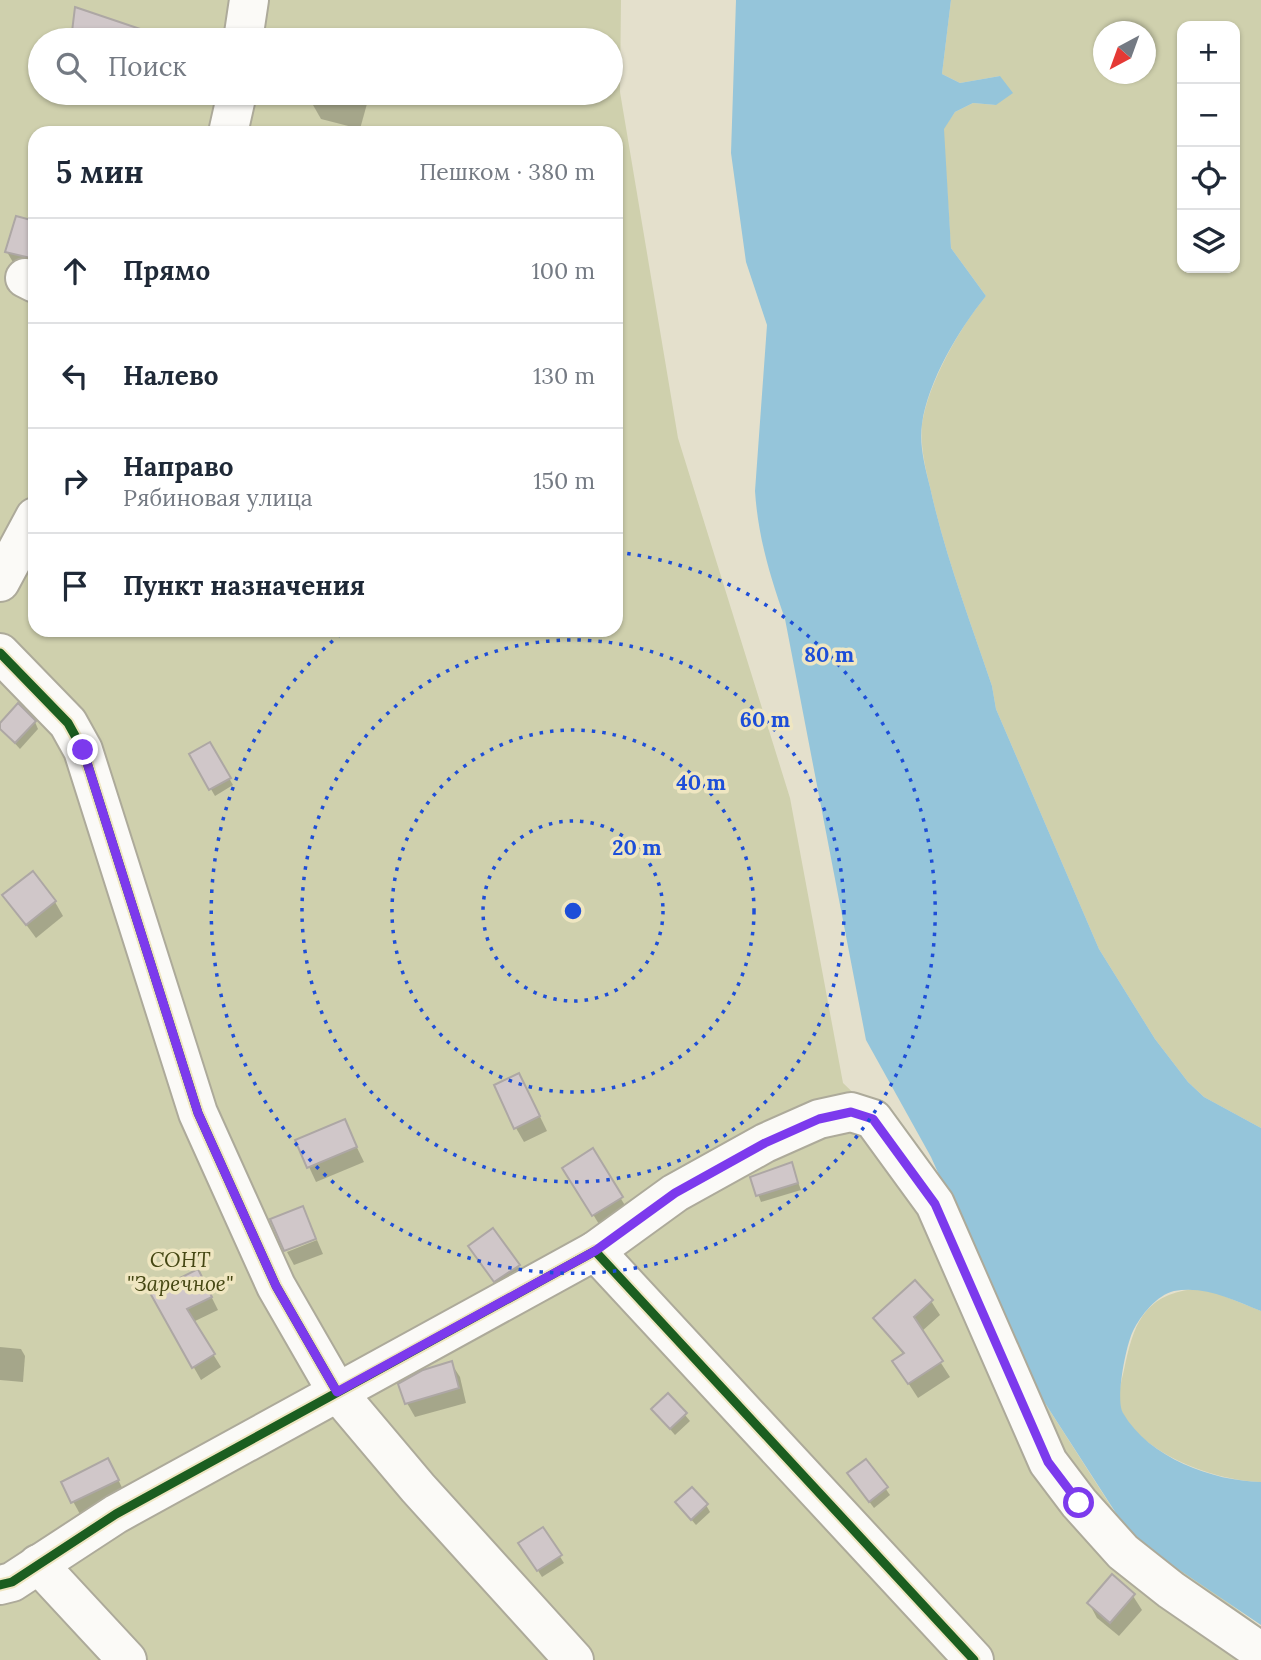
<!DOCTYPE html>
<html lang="ru">
<head>
<meta charset="utf-8">
<style>
  :root { --surface:#fff; --page:#f6f6f7; --text:#1f2937; --muted:#747a83; --line:#e0e1e3 }
  body { margin:0; font-family:Lora,serif; background:var(--page); color:var(--text) }
  .controls { position:absolute; right:21px; top:21px; display:grid; overflow:hidden; border-radius:14px; box-shadow:0 2px 5px #0004 }
  .controls button { width:63px; height:63px; display:grid; place-items:center; padding:0; border:0; border-bottom:2px solid var(--line); background:var(--surface); color:var(--text); font:35px sans-serif }
  .compass { position:absolute; left:1093px; top:21px; width:63px; height:63px; border-radius:50%; background:var(--surface); box-shadow:0 2px 5px #0004; rotate:221deg }
  .stop { position:absolute; width:21px; height:21px; margin:-16px; border:5px solid #7c3aed; border-radius:50%; background:#fff }
  .stop.end { background:#7c3aed; border-color:#fff; box-shadow:0 2px 7px #0008 }
  .list { margin:0; padding:0; list-style:none }
  h2 { display:flex; justify-content:space-between; align-items:center; height:91px; margin:0; padding:0 28px; font-size:30px }
  h2 small { font-size:23px; font-weight:400; color:var(--muted) }
  .list li { display:grid; grid-template-columns:46px 1fr auto; gap:21px; align-items:center; box-sizing:border-box; height:105px; padding:0 28px; border-top:2px solid var(--line) }
  .list b { display:block; font-size:26px; white-space:nowrap }
  .list p { margin:0; font-size:23px; white-space:nowrap; color:var(--muted) }
  .list em { font-size:23px; font-style:normal; color:var(--muted) }
  .icon { flex:none; width:38px; height:38px; fill:none; stroke:currentColor; stroke-width:2; stroke-linecap:round; stroke-linejoin:round }
  .map { position:relative; flex:none; width:1261px; height:1660px; overflow:hidden }
  .search { position:absolute; background:var(--surface); box-shadow:0 2px 5px #0004; left:28px; top:28px; width:595px; height:77px; display:flex; align-items:center; gap:18px; box-sizing:border-box; padding:0 24px; border-radius:38px; color:var(--muted); font-size:26px }
  .panel { position:absolute; background:var(--surface); box-shadow:0 2px 5px #0004; left:28px; top:126px; width:595px; height:511px; border-radius:21px }
  .map>svg:first-child { display:block }
  .green { fill:#cfd0ad; fill-rule:evenodd }
  .water { fill:#95c5da }
  .shadow { fill:#0003 }
  .building { fill:#d0c7c9; stroke:#ada7a4; stroke-width:2 }
  .lines { fill:none; stroke-linecap:round; stroke-linejoin:round }
  .minor-casing { stroke:#adaa9a; stroke-width:42 }
  .minor { stroke:#fbfaf7; stroke-width:38 }
  .cycleway-casing { stroke:#efe6c1; stroke-width:13 }
  .cycleway { stroke:#1b5e20; stroke-width:9 }
  .route { stroke:#7c3aed; stroke-width:9 }
  .ring { fill:none; stroke:#1d4ed8; stroke-width:3.5; stroke-dasharray:3.5 7 }
  .labels { text-anchor:middle; stroke-width:7; stroke-linejoin:round; paint-order:stroke }
  .park-label { font-size:21px; font-style:italic; fill:#454713; stroke:#efe6c1 }
  .centre { fill:#1d4ed8; stroke:#efe6c1; stroke-width:3.5 }
  .ring-label { font-size:21px; text-anchor:middle; font-weight:bold; fill:#1d4ed8; stroke:#efe6c1; stroke-width:7; stroke-linejoin:round; paint-order:stroke }
</style>
</head>
<body>
<div class="map">
<svg width="1261" height="1660" viewBox="0 0 1261 1660">
  <rect width="100%" height="100%" fill="#e4e0cc"/>
  <g class="green">
    <path d="M 0,0 L 621,0 L 620,92 L 678,438 L 790,798 L 843,1083 L 939,1175 L 1034,1386 L 1123,1525 L 1261,1627 L 1261,1660 L 0,1660 ZM 40,40 L 611,40 L 611,93 L 40,93 ZM 35,133 L 616,133 L 616,630 L 35,630 Z"/>
    <path d="M 951,0 L 1261,0 L 1261,1128 L 1204,1097 L 1188,1082 L 1155,1039 L 1099,949 L 996,709 L 992,686 C 970,621 945,555 930,487 C 925,467 920,445 922,424 C 928,383 960,327 986,296 L 951,248 L 943,129 L 955,112 L 973,103 L 996,105 L 1000,76 L 960,83 L 942,74 ZM 1182,26 L 1235,26 L 1235,268 L 1182,268 ZM 1104,32 L 1146,32 L 1146,74 L 1104,74 Z"/>
    <path d="M 1193,1289 L 1214,1292 L 1261,1311 L 1261,1482 C 1217,1481 1143,1455 1122,1412 C 1116,1400 1121,1383 1124,1370 C 1133,1326 1143,1295 1193,1289 Z"/>
  </g>
  <path class="water" d="M 736,0 L 951,0 L 942,74 L 960,83 L 1000,76 L 1013,93 L 996,105 L 973,103 L 955,112 L 944,129 L 951,248 L 986,296 C 959,329 928,381 922,424 C 919,445 925,467 930,487 C 945,555 970,621 992,686 L 996,709 L 1099,949 L 1155,1039 L 1188,1082 L 1204,1097 L 1261,1128 L 1261,1311 C 1233,1300 1205,1285 1174,1291 C 1157,1295 1141,1315 1133,1331 C 1126,1345 1115,1400 1123,1413 C 1149,1458 1213,1481 1261,1482 L 1261,1625 L 1132,1538 L 1034,1386 L 931,1157 L 866,1040 L 785,619 C 770,576 758,537 755,491 L 767,325 L 746,262 L 731,153 Z"/>
  <g class="shadow">
    <path d="M 76,9 L 168,40 L 73,40 Z"/>
    <path d="M 316,93 L 370,93 L 360,129 L 321,119 L 313,105 Z"/>
    <path d="M 35,142 L 35,170 L 30,163 Z"/>
    <path d="M 35,234 L 35,270 L 14,264 L 7,252 Z"/>
    <path d="M 35,722 L 38,729 L 20,749 L 0,727 Z"/>
    <path d="M 210,745 L 233,785 L 215,796 L 191,755 Z"/>
    <path d="M 5,896 L 55,902 L 63,916 L 36,938 Z"/>
    <path d="M 527,1090 L 547,1131 L 524,1142 L 516,1128 Z"/>
    <path d="M 344,1121 L 364,1162 L 316,1182 L 297,1141 Z"/>
    <path d="M 592,1151 L 629,1212 L 602,1229 L 573,1182 Z"/>
    <path d="M 791,1164 L 801,1190 L 761,1202 L 752,1178 Z"/>
    <path d="M 493,1230 L 527,1280 L 503,1295 L 470,1246 Z"/>
    <path d="M 317,1240 L 323,1254 L 294,1265 L 287,1252 Z"/>
    <path d="M 205,1284 L 218,1310 L 193,1322 L 221,1367 L 201,1380 L 152,1294 Z"/>
    <path d="M 931,1301 L 940,1315 L 921,1332 L 950,1377 L 918,1398 L 903,1375 L 904,1355 L 875,1319 Z"/>
    <path d="M 0,1347 L 21,1349 L 25,1356 L 23,1382 L 0,1380 Z"/>
    <path d="M 451,1363 L 460,1377 L 466,1403 L 415,1417 L 407,1403 Z"/>
    <path d="M 668,1395 L 690,1421 L 675,1435 L 653,1409 Z"/>
    <path d="M 866,1461 L 890,1495 L 874,1508 L 853,1480 Z"/>
    <path d="M 116,1475 L 125,1494 L 81,1516 L 63,1483 Z"/>
    <path d="M 677,1503 L 706,1505 L 710,1512 L 696,1525 Z"/>
    <path d="M 543,1529 L 564,1563 L 542,1577 L 521,1543 Z"/>
    <path d="M 1133,1596 L 1142,1610 L 1119,1636 L 1097,1618 L 1089,1603 Z"/>
  </g>
  <g class="building">
    <path d="M 75,7 L 161,36 L 161,40 L 71,40 Z"/>
    <path d="M 16,216 L 35,221 L 35,259 L 5,252 Z"/>
    <path d="M 18,703 L 36,721 L 15,743 L 0,729 L 0,723 Z"/>
    <path d="M 210,742 L 231,778 L 209,790 L 189,754 Z"/>
    <path d="M 33,871 L 56,901 L 26,925 L 2,895 Z"/>
    <path d="M 519,1073 L 540,1116 L 514,1129 L 494,1085 Z"/>
    <path d="M 345,1119 L 357,1147 L 307,1168 L 295,1140 Z"/>
    <path d="M 593,1148 L 623,1197 L 592,1216 L 562,1168 Z"/>
    <path d="M 792,1162 L 798,1183 L 756,1196 L 750,1177 Z"/>
    <path d="M 303,1206 L 316,1239 L 284,1251 L 270,1219 Z"/>
    <path d="M 493,1228 L 520,1265 L 494,1282 L 468,1246 Z"/>
    <path d="M 198,1269 L 212,1297 L 187,1309 L 215,1354 L 192,1368 L 150,1293 Z"/>
    <path d="M 915,1280 L 933,1300 L 914,1317 L 943,1361 L 908,1384 L 892,1361 L 904,1353 L 873,1318 Z"/>
    <path d="M 452,1361 L 459,1388 L 405,1404 L 398,1384 L 423,1370 Z"/>
    <path d="M 668,1393 L 687,1413 L 670,1429 L 651,1409 Z"/>
    <path d="M 108,1458 L 119,1480 L 71,1503 L 61,1482 Z"/>
    <path d="M 866,1459 L 888,1487 L 869,1502 L 847,1473 Z"/>
    <path d="M 692,1487 L 708,1504 L 691,1520 L 675,1502 Z"/>
    <path d="M 543,1527 L 562,1555 L 537,1571 L 518,1543 Z"/>
    <path d="M 1112,1574 L 1135,1594 L 1110,1623 L 1087,1603 Z"/>
  </g>
  <g class="lines">
    <defs>
      <g id="minor">
        <path d="M 243,40 L 249,0"/>
        <path d="M 228,133 L 237,93"/>
        <path d="M 25,278 L 35,283"/>
        <path d="M 0,582 L 35,517"/>
        <path d="M 0,653 L 68,723 L 83,750 L 198,1113 L 276,1286 L 337,1392 L 418,1488 L 574,1660"/>
        <path d="M 595,1251 L 675,1193 L 765,1143 L 819,1119 L 851,1112 L 873,1119 L 935,1204 L 1048,1462 L 1079,1503 L 1123,1552 L 1171,1590 L 1261,1652"/>
        <path d="M 38,1564 L 127,1660"/>
        <path d="M 0,1585 L 12,1582 L 116,1514 L 595,1251 L 974,1660"/>
      </g>
    </defs>
    <use href="#minor" class="minor-casing"/>
    <use href="#minor" class="minor"/>
    <defs>
      <g id="cycleway">
        <path d="M 0,653 L 68,723 L 83,750 L 198,1113 L 276,1286 L 337,1392"/>
        <path d="M 0,1585 L 12,1582 L 116,1514 L 595,1251 L 974,1660"/>
      </g>
    </defs>
    <use href="#cycleway" class="cycleway-casing"/>
    <use href="#cycleway" class="cycleway"/>
  </g>
  <g class="lines">
    <path class="route" d="M 83,750 L 198,1113 L 276,1286 L 337,1392 L 595,1251 L 675,1193 L 765,1143 L 819,1119 L 851,1112 L 873,1119 L 935,1204 L 1048,1462 L 1079,1503"/>
  </g>
  <g class="ring">
    <circle cx="573" cy="911" r="90"/>
    <circle cx="573" cy="911" r="181"/>
    <circle cx="573" cy="911" r="271"/>
    <path d="M617 552A362 362 0 1 1 343 632"/>
  </g>
  <g class="labels">
    <g class="park-label">
      <text x="180" y="1267">СОНТ<tspan x="180" dy="24">"Заречное"</tspan></text>
    </g>
  </g>
  <circle cx="573" cy="911" r="10" class="centre"/>
  <g class="ring-label">
    <text x="829" y="662">80 m</text>
    <text x="765" y="727">60 m</text>
    <text x="701" y="790">40 m</text>
    <text x="637" y="855">20 m</text>
  </g>
</svg>
<div class="controls">
<button>+</button>
<button>−</button>
<button><svg class="icon" aria-label="locate" viewBox="0 0 24 24"><circle cx="12" cy="12" r="6"/><path d="M12 2v4M12 18v4M2 12h4M18 12h4"/></svg></button>
<button><svg class="icon" aria-label="layers" viewBox="0 0 24 24"><path d="M12 4l9 5-9 5-9-5zM3 14l9 5 9-5"/></svg></button>
</div>
<svg class="compass" viewBox="-18 -18 36 36"><path d="M0-13l5 13h-10z" fill="#e53935"/><path d="M0 13l5-13h-10z" fill="#747a83"/></svg>
<div class="stop" style="left:1079px;top:1503px"></div>
<div class="stop end" style="left:83px;top:750px"></div>
<div class="search"><svg class="icon" aria-label="search" viewBox="0 0 24 24"><circle cx="10" cy="10" r="6"/><path d="M15 15l6 6"/></svg>Поиск</div>
<section class="panel">
<h2>5 мин<small>Пешком · 380 m</small></h2>
<ul class="list">
<li><svg class="icon" aria-label="ahead" viewBox="0 0 24 24"><path d="M12 20V5M6 11l6-6 6 6"/></svg><div><b>Прямо</b></div><em>100 m</em></li>
<li><svg class="icon" aria-label="left" viewBox="0 0 24 24"><path d="M17 20v-9H6M10 6l-5 5 5 5"/></svg><div><b>Налево</b></div><em>130 m</em></li>
<li><svg class="icon" aria-label="right" viewBox="0 0 24 24"><path d="M7 20v-9h11M14 6l5 5-5 5"/></svg><div><b>Направо</b><p>Рябиновая улица</p></div><em>150 m</em></li>
<li><svg class="icon" aria-label="arrive" viewBox="0 0 24 24"><path d="M6 21V4h12l-3 4 3 4H6"/></svg><div><b>Пункт назначения</b></div></li>
</ul>
</section>
</div>
</body>
</html>
